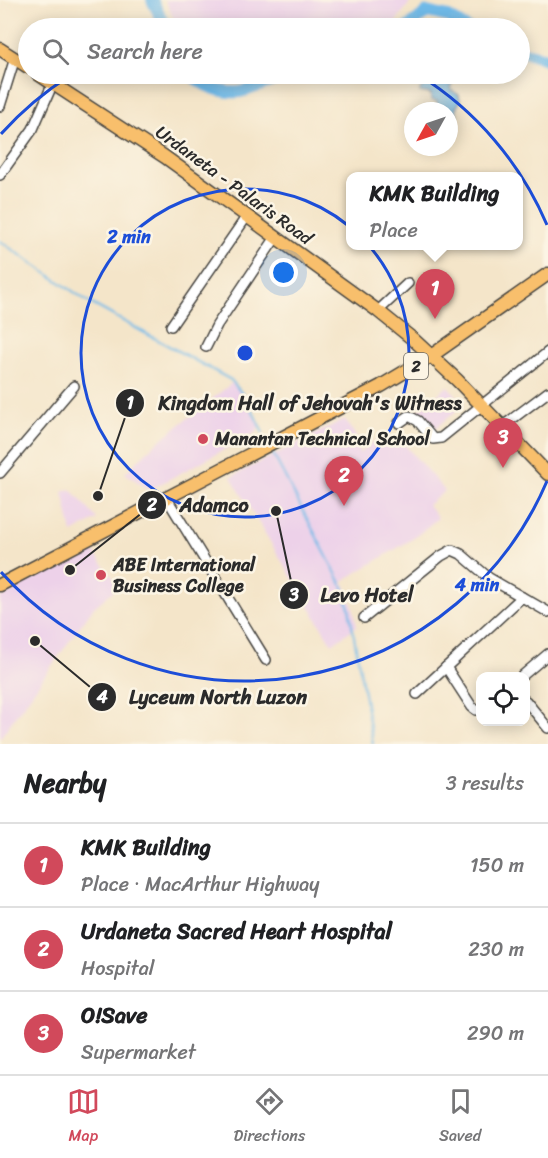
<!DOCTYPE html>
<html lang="en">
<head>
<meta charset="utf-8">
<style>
  :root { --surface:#fff; --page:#f2f2f2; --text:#202124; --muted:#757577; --line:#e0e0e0; --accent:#d1495b }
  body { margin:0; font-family:Sriracha,sans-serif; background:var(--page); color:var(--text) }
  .controls { position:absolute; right:18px; bottom:18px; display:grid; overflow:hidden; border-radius:12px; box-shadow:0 3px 15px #0003 }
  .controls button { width:54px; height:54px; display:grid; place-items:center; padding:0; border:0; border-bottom:2px solid var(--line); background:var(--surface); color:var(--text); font:30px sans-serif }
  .compass { position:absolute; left:404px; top:102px; width:54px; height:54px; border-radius:50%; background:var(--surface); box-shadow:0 3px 15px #0003; rotate:230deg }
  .you { position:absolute; left:284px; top:273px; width:21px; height:21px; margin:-15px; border:4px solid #fff; border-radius:50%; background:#1a73e8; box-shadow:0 0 0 9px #1a73e833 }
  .badge { display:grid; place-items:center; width:39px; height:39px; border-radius:50%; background:var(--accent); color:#fff; font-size:20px; font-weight:700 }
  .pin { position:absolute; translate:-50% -50px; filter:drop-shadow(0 2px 3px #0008) }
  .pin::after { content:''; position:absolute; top:32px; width:21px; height:18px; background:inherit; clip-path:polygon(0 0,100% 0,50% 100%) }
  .popup { position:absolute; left:346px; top:172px; width:177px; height:78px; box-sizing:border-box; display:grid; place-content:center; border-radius:12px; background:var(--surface); filter:drop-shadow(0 2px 4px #0005); font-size:20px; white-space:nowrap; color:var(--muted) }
  .popup b { font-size:22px; color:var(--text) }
  .popup::after { content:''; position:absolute; left:50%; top:100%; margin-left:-12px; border:12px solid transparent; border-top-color:var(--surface) }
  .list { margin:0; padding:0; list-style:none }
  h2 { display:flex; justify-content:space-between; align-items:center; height:78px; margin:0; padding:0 24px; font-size:26px }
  h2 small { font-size:20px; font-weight:400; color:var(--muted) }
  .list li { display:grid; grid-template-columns:39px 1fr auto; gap:18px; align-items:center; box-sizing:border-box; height:84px; padding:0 24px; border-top:2px solid var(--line) }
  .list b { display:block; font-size:22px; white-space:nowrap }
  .list p { margin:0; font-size:20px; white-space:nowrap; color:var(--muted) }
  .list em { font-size:20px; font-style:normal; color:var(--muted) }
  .icon { flex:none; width:33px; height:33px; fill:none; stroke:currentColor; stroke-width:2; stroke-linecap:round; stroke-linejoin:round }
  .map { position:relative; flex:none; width:548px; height:744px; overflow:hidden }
  .search { position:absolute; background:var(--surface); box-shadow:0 3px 15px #0003; left:18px; right:18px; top:18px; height:66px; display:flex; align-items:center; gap:15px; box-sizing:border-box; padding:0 21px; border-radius:33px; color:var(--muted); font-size:22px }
  .sheet { height:330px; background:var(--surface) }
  nav { display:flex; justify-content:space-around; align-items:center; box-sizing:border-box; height:84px; border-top:2px solid var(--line); background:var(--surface); font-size:16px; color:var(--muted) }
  nav a { display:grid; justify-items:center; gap:3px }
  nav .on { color:var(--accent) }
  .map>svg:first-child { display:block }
  .built { fill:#edd1e9 }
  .water { fill:#6fbae8; stroke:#4d728a; stroke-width:1.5 }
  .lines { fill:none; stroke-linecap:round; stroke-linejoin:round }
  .stream { stroke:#6fbae8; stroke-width:2 }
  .river { stroke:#6fbae8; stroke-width:12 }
  .minor-casing { stroke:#494743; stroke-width:12 }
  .major-casing { stroke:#494743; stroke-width:15 }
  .minor { stroke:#fff; stroke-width:9 }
  .major { stroke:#f8bf6c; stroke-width:12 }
  .ring { fill:none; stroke:#1d4ed8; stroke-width:3 }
  .poi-dot { fill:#d1495b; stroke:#fcf5e5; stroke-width:2 }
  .labels { text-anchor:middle; stroke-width:5; stroke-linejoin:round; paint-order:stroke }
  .shield { fill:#fcf5e5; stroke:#6a6863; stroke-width:1.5 }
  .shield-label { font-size:16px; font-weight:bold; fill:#2b2b2b }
  .street-label { font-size:18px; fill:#2b2b2b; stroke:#fcf5e5 }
  .poi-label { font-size:18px; font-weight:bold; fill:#2b2b2b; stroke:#fcf5e5; text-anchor:start }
  .centre { fill:#1d4ed8; stroke:#fcf5e5; stroke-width:3 }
  .ring-label { font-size:18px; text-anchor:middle; font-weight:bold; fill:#1d4ed8; stroke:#fcf5e5; stroke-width:5; stroke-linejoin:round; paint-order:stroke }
  .leader { fill:none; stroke:#2b2b2b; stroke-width:2 }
  .callout-dot { fill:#2b2b2b; stroke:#fcf5e5; stroke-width:2 }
  .mark-label { font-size:18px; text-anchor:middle; font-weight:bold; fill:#fff }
  .callout-label { font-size:20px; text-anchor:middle; font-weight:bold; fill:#2b2b2b; stroke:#fcf5e5; stroke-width:5; stroke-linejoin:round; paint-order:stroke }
</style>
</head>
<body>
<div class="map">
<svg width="548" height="744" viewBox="0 0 548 744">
  <rect width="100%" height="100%" fill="#fcf5e5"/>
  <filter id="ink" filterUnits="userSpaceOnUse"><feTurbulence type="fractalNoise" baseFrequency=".0167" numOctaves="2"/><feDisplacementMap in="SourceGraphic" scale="12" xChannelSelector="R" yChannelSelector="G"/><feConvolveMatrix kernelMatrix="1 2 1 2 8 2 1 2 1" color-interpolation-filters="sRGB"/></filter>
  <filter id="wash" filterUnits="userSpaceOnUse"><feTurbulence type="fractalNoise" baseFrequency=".008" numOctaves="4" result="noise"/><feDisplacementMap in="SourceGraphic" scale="24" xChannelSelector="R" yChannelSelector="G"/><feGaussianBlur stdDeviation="1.35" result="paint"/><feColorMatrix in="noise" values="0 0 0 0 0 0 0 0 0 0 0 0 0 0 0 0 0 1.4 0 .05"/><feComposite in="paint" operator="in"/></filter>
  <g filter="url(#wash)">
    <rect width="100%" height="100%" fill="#f4e5c9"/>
    <g class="built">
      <path d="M 165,0 L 412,0 L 391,28 L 178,28 Z"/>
      <path d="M 232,383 L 245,399 L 259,426 L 257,432 L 149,490 L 125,473 L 153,446 Z"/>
      <path d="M 448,386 L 464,404 L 430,433 L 414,414 Z"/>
      <path d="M 345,419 L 360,443 L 359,454 L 379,437 L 386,446 L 398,437 L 445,491 L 428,505 L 438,518 L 414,538 L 343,581 L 353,607 L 357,626 L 332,644 L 231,477 Z"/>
      <path d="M 71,489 L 97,519 L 72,533 L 63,492 Z"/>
      <path d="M 90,547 L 119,586 L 93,608 L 0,738 L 0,598 Z"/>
    </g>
    <path class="water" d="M 434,74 L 443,77 L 450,74 L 454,75 L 451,90 L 459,95 L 460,101 L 456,108 L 457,115 L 449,120 L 449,111 L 442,111 L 442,108 L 437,107 L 437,101 L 431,100 L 431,94 L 420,92 L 420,89 L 432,80 Z"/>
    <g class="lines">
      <g class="stream">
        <path d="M 0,241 L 90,303 L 231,380 L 248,401 L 263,433"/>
        <path d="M 272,452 L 343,587 L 349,608 L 373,744"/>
      </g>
      <g class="river">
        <path d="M 152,0 L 166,28"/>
        <path d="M 407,28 L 427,12 L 449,17 L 467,28"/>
        <path d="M 520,51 L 533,54 L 548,60"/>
        <path d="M 191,74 C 201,86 223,94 239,92 C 252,90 278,78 293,74"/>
      </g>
    </g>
  </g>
  <g filter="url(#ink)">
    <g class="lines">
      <defs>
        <g id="minor">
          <path d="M 0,106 L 15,58"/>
          <path d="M 0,175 L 33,129 L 53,83"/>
          <path d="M 378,311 L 408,283"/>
          <path d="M 171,326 L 247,216"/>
          <path d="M 206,347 L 217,325 L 276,237"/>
          <path d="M 399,423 L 409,416 L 418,421 L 433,439 L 441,438 L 548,352"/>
          <path d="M 503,426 L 548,392"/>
          <path d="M 0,473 L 74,386"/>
          <path d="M 166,497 L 266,660"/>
          <path d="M 364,618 L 441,556 L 452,550 L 461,554 L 489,578 L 548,612"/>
          <path d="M 446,667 L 472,707 L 476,710 L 480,710"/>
          <path d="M 522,676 L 548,654"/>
          <path d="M 417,694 L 522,597"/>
          <path d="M 526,701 L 548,728"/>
        </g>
        <g id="major">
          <path d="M 0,49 L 28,67"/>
          <path d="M 38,74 L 165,157 L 378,311 L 414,340 L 457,380 L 548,474"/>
          <path d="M 0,585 L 381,386 L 431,356 L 548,274"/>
        </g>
      </defs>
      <use href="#minor" class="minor-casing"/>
      <use href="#major" class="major-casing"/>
      <use href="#minor" class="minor"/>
      <use href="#major" class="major"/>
    </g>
  </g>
  <g class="ring">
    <circle cx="245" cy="353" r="164"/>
    <path d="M547 481A328 328 0 0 1 1 572M1 134A328 328 0 0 1 71 75M199 28A328 328 0 0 1 291 28M419 75A328 328 0 0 1 547 225"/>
  </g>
  <g class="poi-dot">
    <circle cx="203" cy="439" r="6"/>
    <circle cx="101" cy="575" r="6"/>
  </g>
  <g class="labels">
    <rect class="shield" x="404" y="353" width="24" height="26" rx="4.5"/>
    <g class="shield-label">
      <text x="416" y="372">2</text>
    </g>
    <g class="street-label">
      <text transform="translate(234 185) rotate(36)" y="6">Urdaneta - Palaris Road</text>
    </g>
    <g class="poi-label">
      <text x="215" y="445">Manantan Technical School</text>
      <text x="113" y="571">ABE International<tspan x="113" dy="21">Business College</tspan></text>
    </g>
  </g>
  <circle cx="245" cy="353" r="9" class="centre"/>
  <g class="ring-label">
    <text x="129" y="243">2 min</text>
    <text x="477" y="591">4 min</text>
  </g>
  <path class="leader" d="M98 496L130 403M70 570L152 505M276 511L294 595M35 641L102 697"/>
  <g class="callout-dot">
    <circle cx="98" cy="496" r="6"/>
    <circle cx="70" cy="570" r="6"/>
    <circle cx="276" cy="511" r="6"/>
    <circle cx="35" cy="641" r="6"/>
    <circle cx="130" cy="403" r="15"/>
    <circle cx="152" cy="505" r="15"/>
    <circle cx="294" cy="595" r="15"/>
    <circle cx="102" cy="697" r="15"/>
  </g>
  <g class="mark-label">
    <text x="130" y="409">1</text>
    <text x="152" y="511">2</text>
    <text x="294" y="601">3</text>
    <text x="102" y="703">4</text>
  </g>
  <g class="callout-label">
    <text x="310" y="410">Kingdom Hall of Jehovah's Witness</text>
    <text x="214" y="512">Adamco</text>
    <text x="367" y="602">Levo Hotel</text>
    <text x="218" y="704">Lyceum North Luzon</text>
  </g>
</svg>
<div class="controls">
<button><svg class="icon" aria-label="locate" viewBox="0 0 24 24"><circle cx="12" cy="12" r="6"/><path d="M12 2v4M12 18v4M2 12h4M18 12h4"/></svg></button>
</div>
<svg class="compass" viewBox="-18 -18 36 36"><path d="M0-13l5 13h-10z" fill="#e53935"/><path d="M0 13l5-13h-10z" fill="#757577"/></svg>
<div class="you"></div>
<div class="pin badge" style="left:435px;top:319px">1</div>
<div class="popup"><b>KMK Building</b>Place</div>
<div class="pin badge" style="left:344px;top:506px">2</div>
<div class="pin badge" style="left:503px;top:468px">3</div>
<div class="search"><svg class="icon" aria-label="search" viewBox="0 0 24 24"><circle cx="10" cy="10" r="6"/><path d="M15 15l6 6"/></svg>Search here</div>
</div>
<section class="sheet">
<h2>Nearby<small>3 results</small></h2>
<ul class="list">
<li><span class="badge">1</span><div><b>KMK Building</b><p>Place · MacArthur Highway</p></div><em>150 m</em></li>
<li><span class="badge">2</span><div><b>Urdaneta Sacred Heart Hospital</b><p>Hospital</p></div><em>230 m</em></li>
<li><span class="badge">3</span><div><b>O!Save</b><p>Supermarket</p></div><em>290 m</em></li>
</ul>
</section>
<nav>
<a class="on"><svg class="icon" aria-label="map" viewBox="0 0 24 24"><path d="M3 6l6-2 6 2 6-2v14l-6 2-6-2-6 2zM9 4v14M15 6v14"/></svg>Map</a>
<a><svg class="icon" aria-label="directions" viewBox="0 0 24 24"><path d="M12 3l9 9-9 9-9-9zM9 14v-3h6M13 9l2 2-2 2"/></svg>Directions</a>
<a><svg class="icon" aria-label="saved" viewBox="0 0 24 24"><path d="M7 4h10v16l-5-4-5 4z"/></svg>Saved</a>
</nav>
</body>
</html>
